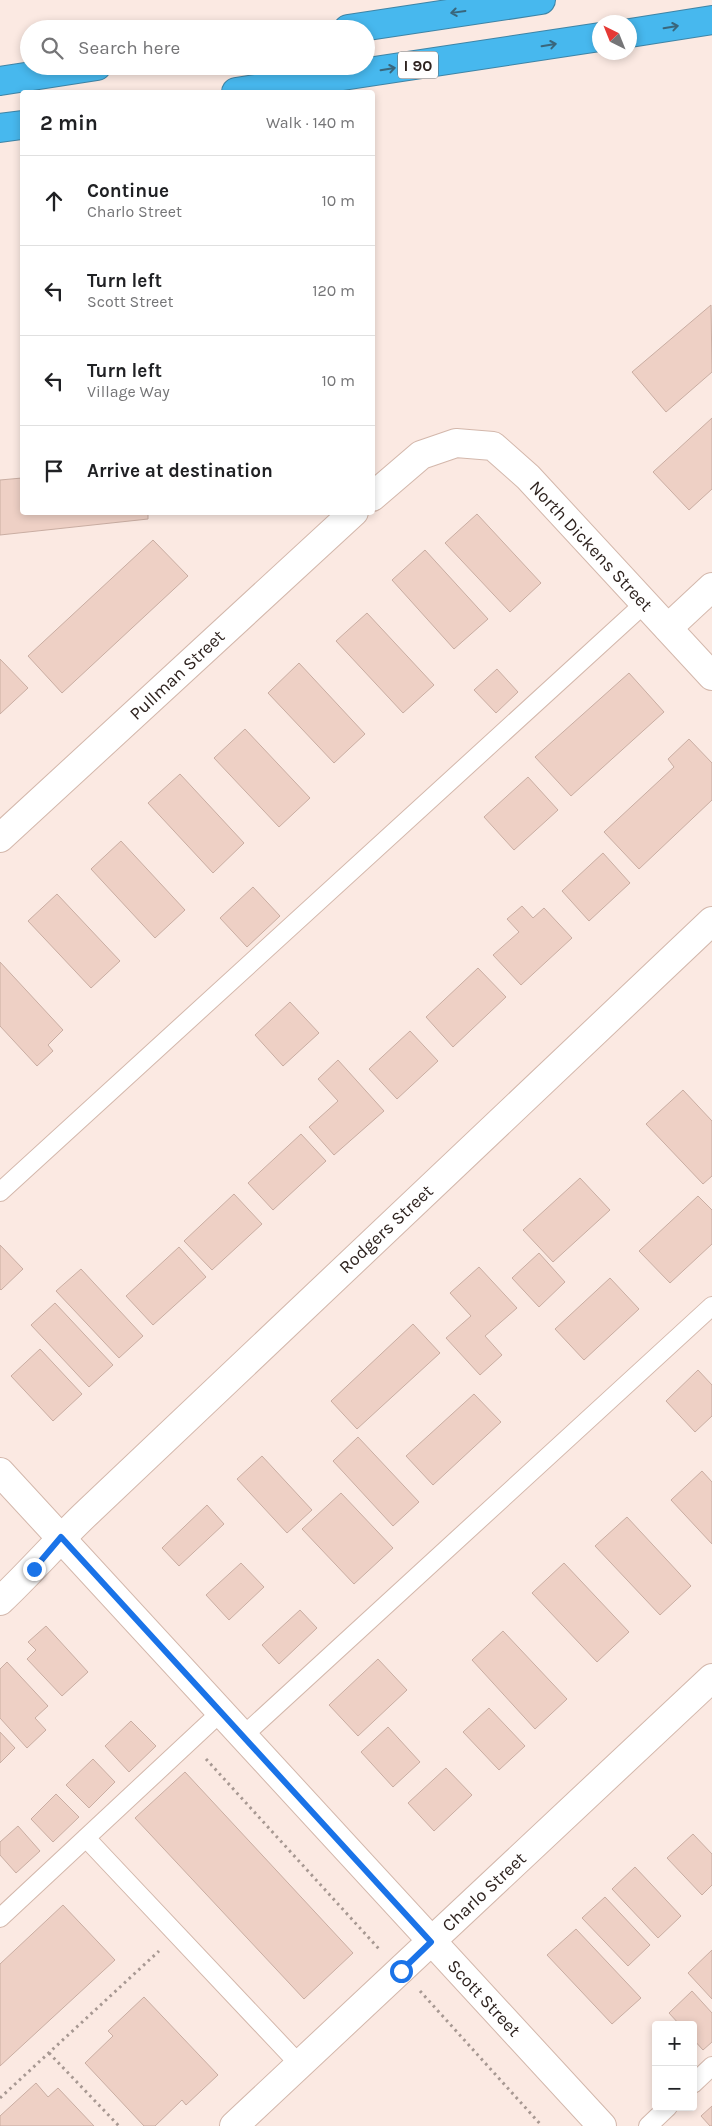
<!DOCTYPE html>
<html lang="en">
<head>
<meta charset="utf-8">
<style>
  :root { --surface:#fff; --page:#f2f2f2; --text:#202124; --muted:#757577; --line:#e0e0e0 }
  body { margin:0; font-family:Karla,sans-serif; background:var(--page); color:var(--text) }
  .controls { position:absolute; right:15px; bottom:15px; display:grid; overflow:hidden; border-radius:5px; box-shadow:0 2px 8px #0003 }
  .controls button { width:45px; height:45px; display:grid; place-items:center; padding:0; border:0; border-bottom:1px solid var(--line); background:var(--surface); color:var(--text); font:25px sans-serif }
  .compass { position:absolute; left:592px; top:15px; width:45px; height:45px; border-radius:50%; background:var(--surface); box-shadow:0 2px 8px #0003; rotate:317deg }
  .stop { position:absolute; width:15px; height:15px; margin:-11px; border:4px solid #1a73e8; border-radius:50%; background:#fff }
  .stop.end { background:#1a73e8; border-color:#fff; box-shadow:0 1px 5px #0008 }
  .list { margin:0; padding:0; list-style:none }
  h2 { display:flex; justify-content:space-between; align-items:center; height:65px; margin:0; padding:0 20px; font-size:21px }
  h2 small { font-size:16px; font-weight:400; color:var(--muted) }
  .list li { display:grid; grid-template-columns:32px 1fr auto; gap:15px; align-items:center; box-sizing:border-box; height:90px; padding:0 20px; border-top:1px solid var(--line) }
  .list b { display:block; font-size:19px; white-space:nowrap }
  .list p { margin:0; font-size:16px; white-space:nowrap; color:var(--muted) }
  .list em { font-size:16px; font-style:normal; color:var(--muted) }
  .icon { flex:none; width:28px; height:28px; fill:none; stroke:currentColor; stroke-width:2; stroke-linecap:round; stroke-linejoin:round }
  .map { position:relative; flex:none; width:712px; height:2126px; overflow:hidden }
  .search { position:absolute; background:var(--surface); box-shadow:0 2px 8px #0003; left:20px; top:20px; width:355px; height:55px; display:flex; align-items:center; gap:12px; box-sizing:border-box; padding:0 18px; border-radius:28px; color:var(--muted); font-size:19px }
  .panel { position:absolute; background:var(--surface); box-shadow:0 2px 8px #0003; left:20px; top:90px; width:355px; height:425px; border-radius:5px }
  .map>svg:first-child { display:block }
  .building { fill:#eed0c5; stroke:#c9ada2 }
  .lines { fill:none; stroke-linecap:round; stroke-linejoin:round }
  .service-casing { stroke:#d3b7ab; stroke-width:20 }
  .minor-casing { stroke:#d3b7ab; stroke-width:30 }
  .tertiary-casing { stroke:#d3b7ab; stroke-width:30 }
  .motorway-casing { stroke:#3e84a6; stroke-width:30 }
  .path { stroke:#a79892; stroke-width:3; stroke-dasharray:2.5 4; stroke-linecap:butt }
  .service { stroke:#fff; stroke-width:18 }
  .minor { stroke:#fff; stroke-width:28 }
  .tertiary { stroke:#fff; stroke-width:28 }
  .motorway { stroke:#47b8ee; stroke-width:28 }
  .oneway { stroke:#39667c }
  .route { stroke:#1a73e8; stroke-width:6 }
  .labels { text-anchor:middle; stroke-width:5; stroke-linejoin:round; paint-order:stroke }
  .shield { fill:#fff; stroke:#6d6562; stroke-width:1 }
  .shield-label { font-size:16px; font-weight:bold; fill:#2e231f }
  .street-label { font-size:18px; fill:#2e231f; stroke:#fff }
</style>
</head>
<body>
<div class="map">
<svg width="712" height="2126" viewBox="0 0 712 2126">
  <rect width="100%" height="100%" fill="#fbe9e2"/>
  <g class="building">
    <path d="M 711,305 L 712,372 L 666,412 L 632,372 Z"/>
    <path d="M 712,418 L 712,489 L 689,510 L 653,472 Z"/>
    <path d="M 22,478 L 22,512 L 148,512 L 148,519 L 0,535 L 0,480 Z"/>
    <path d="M 477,514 L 541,583 L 510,612 L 445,543 Z"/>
    <path d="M 153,540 L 188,576 L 62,693 L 28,656 Z"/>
    <path d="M 425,550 L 488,619 L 454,649 L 392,580 Z"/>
    <path d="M 367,613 L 434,685 L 403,713 L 336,641 Z"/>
    <path d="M 0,659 L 28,688 L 0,714 Z"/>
    <path d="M 299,663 L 365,734 L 334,763 L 268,693 Z"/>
    <path d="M 497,669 L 518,692 L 496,713 L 474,690 Z"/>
    <path d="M 629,673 L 664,712 L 571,796 L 535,757 Z"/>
    <path d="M 245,729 L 310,798 L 279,827 L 214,758 Z"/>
    <path d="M 689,739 L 712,763 L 712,800 L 639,869 L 604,832 L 674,767 L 668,759 Z"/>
    <path d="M 180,774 L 244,843 L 213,873 L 148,803 Z"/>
    <path d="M 528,777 L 558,810 L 514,850 L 484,817 Z"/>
    <path d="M 121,841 L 185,910 L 155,938 L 91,869 Z"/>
    <path d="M 603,853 L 630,883 L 589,921 L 562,891 Z"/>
    <path d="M 253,887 L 280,916 L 247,947 L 220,918 Z"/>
    <path d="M 57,894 L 120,961 L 91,988 L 28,921 Z"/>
    <path d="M 522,906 L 533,918 L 544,908 L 572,938 L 521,985 L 493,955 L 519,932 L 507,919 Z"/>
    <path d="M 0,962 L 63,1030 L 48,1045 L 53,1051 L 37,1066 L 0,1026 Z"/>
    <path d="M 478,968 L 506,997 L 453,1047 L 426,1017 Z"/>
    <path d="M 290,1002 L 319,1033 L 283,1066 L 255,1035 Z"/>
    <path d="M 410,1031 L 438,1061 L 397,1099 L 369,1069 Z"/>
    <path d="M 338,1060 L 384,1111 L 334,1155 L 309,1127 L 338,1101 L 318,1079 Z"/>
    <path d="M 683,1090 L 712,1121 L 712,1176 L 703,1184 L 646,1124 Z"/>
    <path d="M 301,1134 L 326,1161 L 273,1210 L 248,1183 Z"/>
    <path d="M 580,1178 L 610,1210 L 553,1262 L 523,1230 Z"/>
    <path d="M 234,1194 L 262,1224 L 212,1270 L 184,1241 Z"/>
    <path d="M 698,1196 L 712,1210 L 712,1244 L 670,1283 L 639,1251 Z"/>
    <path d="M 0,1245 L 23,1269 L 1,1290 L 0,1289 Z"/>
    <path d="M 179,1247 L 206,1277 L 153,1325 L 126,1296 Z"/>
    <path d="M 539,1253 L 565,1282 L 539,1307 L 512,1278 Z"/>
    <path d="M 479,1267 L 517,1308 L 485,1336 L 502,1355 L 480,1375 L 446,1338 L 471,1316 L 450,1293 Z"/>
    <path d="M 81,1269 L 143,1336 L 119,1358 L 56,1291 Z"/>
    <path d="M 610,1278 L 639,1309 L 584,1360 L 555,1329 Z"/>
    <path d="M 55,1303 L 113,1365 L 89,1387 L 31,1325 Z"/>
    <path d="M 413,1324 L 440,1353 L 357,1429 L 331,1401 Z"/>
    <path d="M 40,1349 L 82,1394 L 53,1421 L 11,1376 Z"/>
    <path d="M 698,1370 L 712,1385 L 712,1416 L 695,1432 L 666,1401 Z"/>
    <path d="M 474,1394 L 501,1422 L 433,1485 L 406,1456 Z"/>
    <path d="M 358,1437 L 419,1502 L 393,1526 L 333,1461 Z"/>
    <path d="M 262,1456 L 312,1510 L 287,1533 L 237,1479 Z"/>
    <path d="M 702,1471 L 712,1482 L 712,1544 L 671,1500 Z"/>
    <path d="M 341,1493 L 393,1548 L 354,1584 L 302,1529 Z"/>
    <path d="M 207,1505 L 224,1524 L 179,1566 L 162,1548 Z"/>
    <path d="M 627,1517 L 691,1586 L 660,1615 L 595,1546 Z"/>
    <path d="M 241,1563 L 264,1587 L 229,1620 L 206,1595 Z"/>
    <path d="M 564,1563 L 629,1632 L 597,1662 L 532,1593 Z"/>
    <path d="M 300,1610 L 317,1628 L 279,1664 L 262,1645 Z"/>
    <path d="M 46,1626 L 88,1672 L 62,1696 L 27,1659 L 36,1650 L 28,1642 Z"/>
    <path d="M 503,1631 L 567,1699 L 535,1729 L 472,1660 Z"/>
    <path d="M 378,1659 L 407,1690 L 358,1736 L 329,1705 Z"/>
    <path d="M 7,1662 L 48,1706 L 35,1718 L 46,1730 L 27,1748 L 0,1718 L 0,1669 Z"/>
    <path d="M 489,1708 L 525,1746 L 499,1770 L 463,1732 Z"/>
    <path d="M 131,1721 L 156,1746 L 129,1772 L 105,1746 Z"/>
    <path d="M 388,1727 L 420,1762 L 393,1787 L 361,1752 Z"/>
    <path d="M 0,1732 L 15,1748 L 0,1763 Z"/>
    <path d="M 93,1759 L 115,1782 L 89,1808 L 66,1785 Z"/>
    <path d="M 446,1768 L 472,1795 L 434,1831 L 408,1803 Z"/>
    <path d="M 185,1772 L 353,1953 L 304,1999 L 135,1818 Z"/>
    <path d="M 56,1794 L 79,1817 L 53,1842 L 31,1819 Z"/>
    <path d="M 18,1826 L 40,1851 L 16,1873 L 0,1855 L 0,1842 Z"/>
    <path d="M 693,1834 L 712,1854 L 712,1885 L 702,1895 L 667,1858 Z"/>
    <path d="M 635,1867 L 681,1916 L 658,1938 L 612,1889 Z"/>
    <path d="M 605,1897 L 650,1945 L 628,1966 L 582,1918 Z"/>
    <path d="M 63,1905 L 115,1960 L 0,2066 L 0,1964 Z"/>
    <path d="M 576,1929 L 641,1998 L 612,2024 L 547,1955 Z"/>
    <path d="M 712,1950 L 712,1999 L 688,1973 Z"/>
    <path d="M 692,1991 L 712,2013 L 712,2042 L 703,2050 L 693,2039 L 693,2025 L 680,2025 L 669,2013 Z"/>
    <path d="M 144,1997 L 218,2075 L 186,2105 L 182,2100 L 155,2126 L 144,2126 L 85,2063 L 113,2036 L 108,2031 Z"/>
    <path d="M 36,2083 L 48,2097 L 58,2088 L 94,2126 L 0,2126 L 0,2116 Z"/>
    <path d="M 712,2106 L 712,2126 L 710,2126 L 701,2116 Z"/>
  </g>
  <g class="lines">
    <defs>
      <g id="service">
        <path d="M 0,1192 L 645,603"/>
        <path d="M 243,1736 L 712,1306"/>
        <path d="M 86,1838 L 300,2065"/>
        <path d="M 0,1918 L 222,1711"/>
        <path d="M 693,2084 L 712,2066"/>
        <path d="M 648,2126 L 668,2107"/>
      </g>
      <g id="minor">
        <path d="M 372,497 L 421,455 L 456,443 L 493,446 L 528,477 L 712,676"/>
        <path d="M 668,628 L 712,587"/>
        <path d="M 0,838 L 354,512"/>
        <path d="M 0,1601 C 31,1572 58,1540 89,1511 L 712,921"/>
        <path d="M 234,2126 L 712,1678"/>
      </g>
      <path id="tertiary" d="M 0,1472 L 602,2126"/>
      <g id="motorway">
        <path d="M 348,29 L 541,0"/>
        <path d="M 630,33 L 712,20"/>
        <path d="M 0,81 L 97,66"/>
        <path d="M 236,92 L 600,37"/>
        <path d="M 0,128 L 22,125"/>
      </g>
    </defs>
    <use href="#service" class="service-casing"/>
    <use href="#minor" class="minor-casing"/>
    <use href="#tertiary" class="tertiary-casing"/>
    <use href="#motorway" class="motorway-casing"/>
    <g class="path">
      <path d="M 206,1759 L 379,1949"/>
      <path d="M 420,1991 L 542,2126"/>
      <path d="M 49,2053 L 119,2126"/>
      <path d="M 0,2098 L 159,1951"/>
    </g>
    <use href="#service" class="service"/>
    <use href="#minor" class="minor"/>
    <use href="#tertiary" class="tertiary"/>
    <use href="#motorway" class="motorway"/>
  </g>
  <defs><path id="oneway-shaft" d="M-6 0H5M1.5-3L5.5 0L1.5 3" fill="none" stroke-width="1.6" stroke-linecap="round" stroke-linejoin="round" transform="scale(1.25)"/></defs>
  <g class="oneway">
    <use href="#oneway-shaft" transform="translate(458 12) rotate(172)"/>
    <use href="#oneway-shaft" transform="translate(671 27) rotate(-9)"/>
    <use href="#oneway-shaft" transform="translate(549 45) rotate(-9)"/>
    <use href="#oneway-shaft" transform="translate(388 69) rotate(-9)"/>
  </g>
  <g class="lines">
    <path class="route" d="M 34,1569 L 61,1537 L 431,1942 L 401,1971"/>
  </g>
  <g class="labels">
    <rect class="shield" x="398" y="51.5" width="40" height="27" rx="4"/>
    <g class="shield-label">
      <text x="418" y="71">I 90</text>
    </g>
    <g class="street-label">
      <text transform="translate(591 546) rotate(47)" y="6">North Dickens Street</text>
      <text transform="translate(177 675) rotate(-43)" y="6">Pullman Street</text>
      <text transform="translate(386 1229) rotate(-43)" y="6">Rodgers Street</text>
      <text transform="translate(484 1892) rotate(-43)" y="6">Charlo Street</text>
      <text transform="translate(484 1998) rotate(47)" y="6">Scott Street</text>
    </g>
  </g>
</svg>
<div class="controls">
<button>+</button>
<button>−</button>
</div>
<svg class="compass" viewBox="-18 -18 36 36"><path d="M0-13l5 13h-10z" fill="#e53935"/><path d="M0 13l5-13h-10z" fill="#757577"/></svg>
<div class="stop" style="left:401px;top:1971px"></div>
<div class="stop end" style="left:34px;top:1569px"></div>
<div class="search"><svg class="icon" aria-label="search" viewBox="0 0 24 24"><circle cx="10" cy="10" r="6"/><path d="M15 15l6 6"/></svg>Search here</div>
<section class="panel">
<h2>2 min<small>Walk · 140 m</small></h2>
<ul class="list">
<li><svg class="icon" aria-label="ahead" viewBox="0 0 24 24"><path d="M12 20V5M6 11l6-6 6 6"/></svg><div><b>Continue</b><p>Charlo Street</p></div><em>10 m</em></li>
<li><svg class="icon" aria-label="left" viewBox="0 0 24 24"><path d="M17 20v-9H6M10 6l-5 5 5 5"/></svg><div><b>Turn left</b><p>Scott Street</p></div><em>120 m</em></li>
<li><svg class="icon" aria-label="left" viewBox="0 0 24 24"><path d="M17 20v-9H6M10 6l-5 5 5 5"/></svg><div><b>Turn left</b><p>Village Way</p></div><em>10 m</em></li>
<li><svg class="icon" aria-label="arrive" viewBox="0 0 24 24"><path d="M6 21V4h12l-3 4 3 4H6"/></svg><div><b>Arrive at destination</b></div></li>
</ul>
</section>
</div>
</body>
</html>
